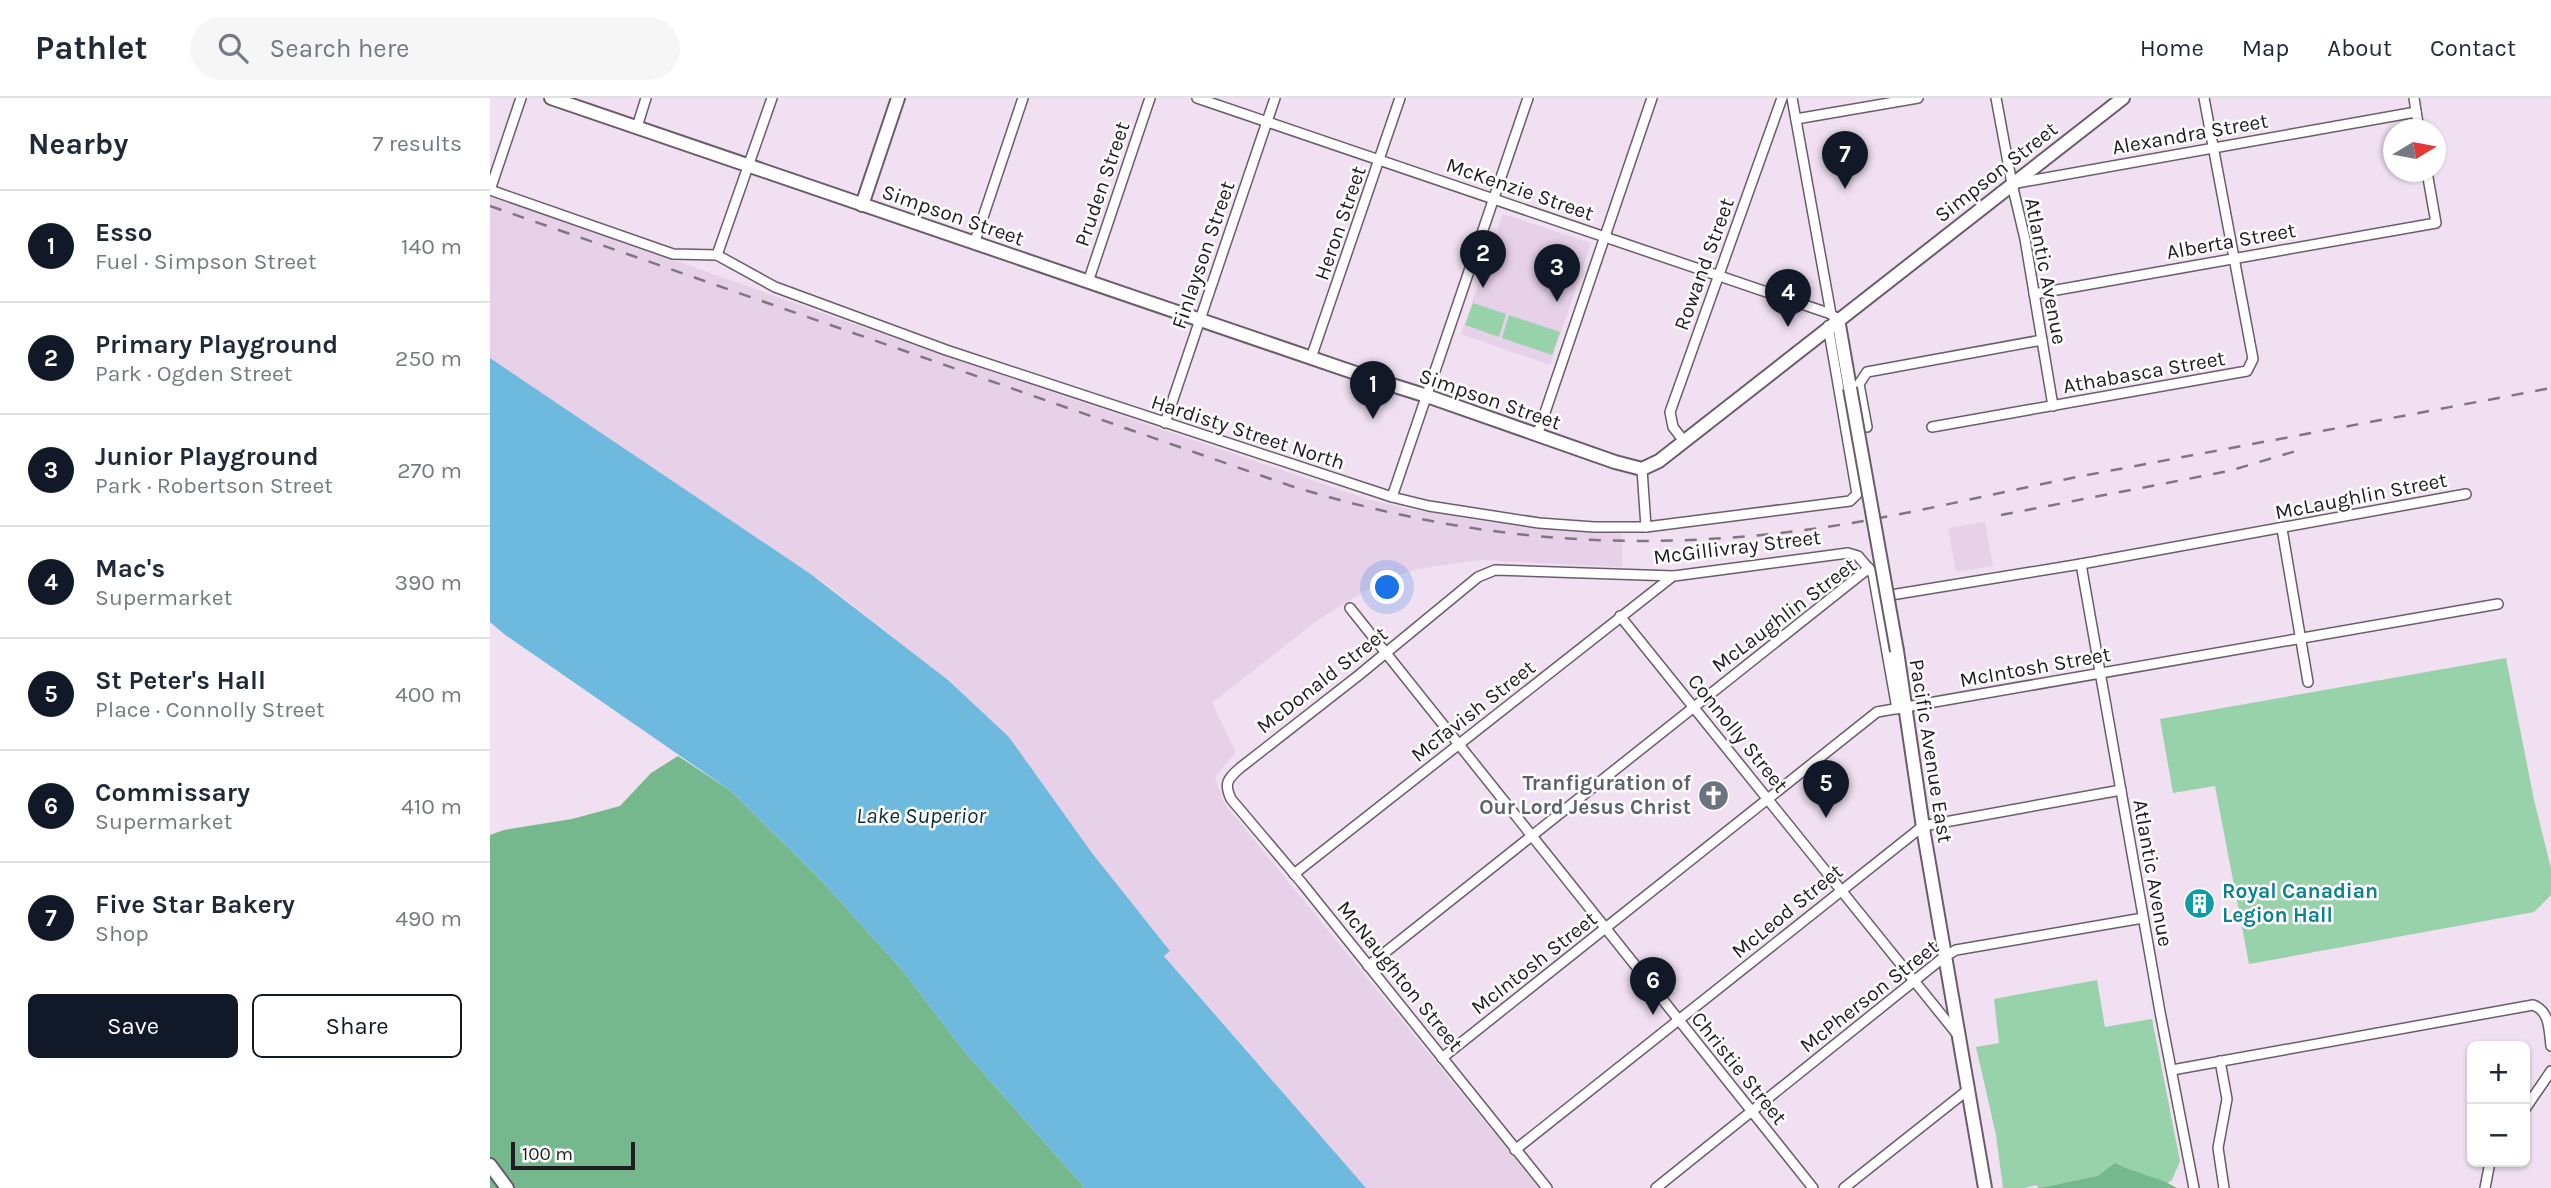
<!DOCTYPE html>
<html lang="en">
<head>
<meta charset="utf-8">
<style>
  :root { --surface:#fff; --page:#f6f6f7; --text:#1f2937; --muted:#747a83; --line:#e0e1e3; --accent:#111827 }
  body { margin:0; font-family:Karla,sans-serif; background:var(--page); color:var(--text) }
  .controls { position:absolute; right:21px; bottom:21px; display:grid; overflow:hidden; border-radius:10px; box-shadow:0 2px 5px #0004 }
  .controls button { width:63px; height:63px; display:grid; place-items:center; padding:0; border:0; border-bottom:2px solid var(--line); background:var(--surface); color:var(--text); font:35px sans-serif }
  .compass { position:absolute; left:1893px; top:21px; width:63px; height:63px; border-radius:50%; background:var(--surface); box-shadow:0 2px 5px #0004; rotate:80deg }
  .scale { position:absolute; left:21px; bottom:18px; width:124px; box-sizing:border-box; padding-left:7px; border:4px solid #211c22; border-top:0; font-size:19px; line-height:24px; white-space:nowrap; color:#211c22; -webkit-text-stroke:5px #fff; paint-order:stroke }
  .you { position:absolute; left:898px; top:490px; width:24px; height:24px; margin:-18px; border:5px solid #fff; border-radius:50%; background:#1a73e8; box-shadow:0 0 0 10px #1a73e833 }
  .badge { display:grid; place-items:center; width:46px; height:46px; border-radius:50%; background:var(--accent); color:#fff; font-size:23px; font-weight:700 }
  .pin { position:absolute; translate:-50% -58px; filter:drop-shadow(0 2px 4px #0008) }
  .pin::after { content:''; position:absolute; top:37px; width:24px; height:21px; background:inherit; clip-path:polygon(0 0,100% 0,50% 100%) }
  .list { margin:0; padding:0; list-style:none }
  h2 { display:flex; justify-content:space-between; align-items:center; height:91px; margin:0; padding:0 28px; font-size:30px }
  h2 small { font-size:23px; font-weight:400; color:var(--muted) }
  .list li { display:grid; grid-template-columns:46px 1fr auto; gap:21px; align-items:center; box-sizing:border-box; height:112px; padding:0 28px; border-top:2px solid var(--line) }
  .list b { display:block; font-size:26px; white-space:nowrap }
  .list p { margin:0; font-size:23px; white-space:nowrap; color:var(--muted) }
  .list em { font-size:23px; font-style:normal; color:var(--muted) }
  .actions { display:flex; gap:14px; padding:21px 28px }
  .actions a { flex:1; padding:16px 0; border:2px solid var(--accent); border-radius:10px; text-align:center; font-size:24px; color:var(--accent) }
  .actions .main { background:var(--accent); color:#fff }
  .icon { flex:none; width:38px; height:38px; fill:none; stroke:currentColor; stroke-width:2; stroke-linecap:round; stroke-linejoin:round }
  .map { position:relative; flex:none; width:2061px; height:1090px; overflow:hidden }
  header { display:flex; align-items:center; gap:42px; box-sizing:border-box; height:98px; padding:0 35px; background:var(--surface); border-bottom:2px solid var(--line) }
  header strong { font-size:33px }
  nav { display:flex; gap:38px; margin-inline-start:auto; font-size:24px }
  .search { width:490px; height:63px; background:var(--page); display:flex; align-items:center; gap:18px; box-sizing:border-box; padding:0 24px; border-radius:38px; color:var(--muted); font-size:26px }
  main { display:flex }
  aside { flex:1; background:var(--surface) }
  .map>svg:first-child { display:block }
  .built { fill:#e7d1e8 }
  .green { fill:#97d2ab }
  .forest { fill:#76b88d }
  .water { fill:#6ebadf }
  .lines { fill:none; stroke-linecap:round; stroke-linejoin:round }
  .street-casing { stroke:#6b5c6b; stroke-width:12 }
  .secondary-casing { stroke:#6b5c6b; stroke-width:16 }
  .street { stroke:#fff; stroke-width:9 }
  .secondary { stroke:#fff; stroke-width:12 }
  .rail { stroke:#807681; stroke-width:2.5; stroke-dasharray:12 12; stroke-linecap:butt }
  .secondary-bridge-casing { stroke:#6b5c6b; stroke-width:16; stroke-linecap:butt }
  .secondary-bridge { stroke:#fff; stroke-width:12 }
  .labels { text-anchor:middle; stroke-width:5; stroke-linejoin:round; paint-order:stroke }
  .street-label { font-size:21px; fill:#211c22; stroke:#fff }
  .worship-label { font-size:21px; font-weight:bold; fill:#5b616d; stroke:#fff; text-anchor:end }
  .culture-label { font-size:21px; font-weight:bold; fill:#0d838f; stroke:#fff; text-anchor:start }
  .water-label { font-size:23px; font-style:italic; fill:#0a2e3e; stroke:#fff }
</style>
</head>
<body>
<header>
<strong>Pathlet</strong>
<div class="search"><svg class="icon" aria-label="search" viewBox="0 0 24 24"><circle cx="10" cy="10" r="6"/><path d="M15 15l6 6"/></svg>Search here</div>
<nav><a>Home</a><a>Map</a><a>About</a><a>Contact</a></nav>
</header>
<main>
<aside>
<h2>Nearby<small>7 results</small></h2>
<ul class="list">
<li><span class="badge">1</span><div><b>Esso</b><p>Fuel · Simpson Street</p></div><em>140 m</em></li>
<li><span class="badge">2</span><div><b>Primary Playground</b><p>Park · Ogden Street</p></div><em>250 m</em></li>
<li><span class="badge">3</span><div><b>Junior Playground</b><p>Park · Robertson Street</p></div><em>270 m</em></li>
<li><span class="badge">4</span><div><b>Mac's</b><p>Supermarket</p></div><em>390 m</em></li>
<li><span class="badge">5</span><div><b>St Peter's Hall</b><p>Place · Connolly Street</p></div><em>400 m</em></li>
<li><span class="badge">6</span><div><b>Commissary</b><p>Supermarket</p></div><em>410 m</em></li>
<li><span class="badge">7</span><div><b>Five Star Bakery</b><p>Shop</p></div><em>490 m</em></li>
</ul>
<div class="actions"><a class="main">Save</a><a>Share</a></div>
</aside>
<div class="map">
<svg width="2061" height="1090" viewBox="0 0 2061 1090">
  <rect width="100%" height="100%" fill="#f0e0f1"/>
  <g class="built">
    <path d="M 0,97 L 426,248 L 877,401 L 923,412 L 1001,424 L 1132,436 L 1132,469 L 989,462 L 927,471 L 890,484 L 829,521 L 722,605 L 746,654 L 725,679 L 734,705 L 1049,1090 L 876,1090 L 674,857 L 680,853 L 602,755 L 519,639 L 458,582 L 332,483 L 263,443 L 0,260 Z"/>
    <path d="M 1013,116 L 1101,145 L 1060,267 L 971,236 Z"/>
    <path d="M 1495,424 L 1503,468 L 1466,474 L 1458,430 Z"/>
  </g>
  <g class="green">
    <path d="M 983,205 L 1016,216 L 1009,239 L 975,227 Z"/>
    <path d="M 1019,217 L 1070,234 L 1062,257 L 1012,240 Z"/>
    <path d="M 2016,560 L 2044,702 L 2061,770 L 2061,797 L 2044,814 L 1759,866 L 1725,688 L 1683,695 L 1670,621 Z"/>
    <path d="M 1607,882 L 1615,929 L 1662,921 L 1690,1063 L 1682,1082 L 1671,1090 L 1548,1090 L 1547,1087 L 1534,1090 L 1513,1090 L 1506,1037 L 1486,949 L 1509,945 L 1504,901 Z"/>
  </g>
  <g class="forest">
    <path d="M 188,658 L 241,693 L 331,782 L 414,874 L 474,953 L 595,1090 L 0,1090 L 0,737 L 14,732 L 82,721 L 130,708 L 161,675 Z"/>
    <path d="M 1625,1065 C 1645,1076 1667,1078 1687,1090 L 1550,1090 L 1608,1078 Z"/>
  </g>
  <path class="water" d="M 0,260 L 322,477 L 458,582 L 519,639 L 602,755 L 680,853 L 674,858 L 876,1090 L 595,1090 L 474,953 L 414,874 L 331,782 L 241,693 L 14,536 L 0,524 Z"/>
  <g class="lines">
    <defs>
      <g id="street">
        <path d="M 31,0 L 0,92 L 183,156 L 227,157 L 285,189 L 456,252 L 902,399 L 939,408 L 1049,425 L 1104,429 L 1156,429 L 1360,403 L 1367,396 L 1338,228"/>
        <path d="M 707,0 L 1341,216"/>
        <path d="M 1302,0 L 1341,216 L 1343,218"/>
        <path d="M 1506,0 L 1522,86 L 1535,141 L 1563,308"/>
        <path d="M 1924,0 L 1929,32"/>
        <path d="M 1306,21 L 1428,0"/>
        <path d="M 147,29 L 156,0"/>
        <path d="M 1527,85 L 1926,14"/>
        <path d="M 484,146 L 533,0"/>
        <path d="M 227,157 L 282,0"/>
        <path d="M 598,184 L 660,0"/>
        <path d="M 1544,196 L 1946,125 L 1937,74"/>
        <path d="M 821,260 L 910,0"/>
        <path d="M 675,325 L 785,0"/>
        <path d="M 1377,329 L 1369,286 L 1377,274 L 1552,242"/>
        <path d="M 1442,329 L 1757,273 L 1763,261 L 1714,0"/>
        <path d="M 1047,338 L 1162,0"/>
        <path d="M 1193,342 L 1183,329 L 1180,314 L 1292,0"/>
        <path d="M 1152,371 L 1156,429"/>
        <path d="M 902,399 L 1038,0"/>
        <path d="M 1792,431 L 1818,584"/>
        <path d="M 1591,466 L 1670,914 L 1704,1090"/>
        <path d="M 1383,476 L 1407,611"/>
        <path d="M 860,510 L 1323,1090"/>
        <path d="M 1130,518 L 1467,936"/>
        <path d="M 804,776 L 1183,478"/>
        <path d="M 878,868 L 1379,470"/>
        <path d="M 952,960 L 1387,614 L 2008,506"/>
        <path d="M 1730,963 L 1737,1001 L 1728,1050 L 1734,1090"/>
        <path d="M 1682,972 L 2043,907 C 2060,913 2059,932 2061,948"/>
        <path d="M 2035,1011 L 2061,973"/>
        <path d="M 1025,1052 L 1433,728 L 1631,692"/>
        <path d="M 1057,1090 L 812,785 L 741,701 C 734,686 737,681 750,670 L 869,577 L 988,479 L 1005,472 L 1184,478 L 1358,455 L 1368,458 L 1401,497 L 1591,466 L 1976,396"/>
        <path d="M 1166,1090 L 1454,859 L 1466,852 L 1653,820"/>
        <path d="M 1354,1090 L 1479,991"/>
        <path d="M 1995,1090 L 2000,1064"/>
      </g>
      <g id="secondary">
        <path d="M 61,0 L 886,282 L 937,298 L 1125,364 L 1152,371 L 1169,363 L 1633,0"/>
        <path d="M 372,107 L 408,0"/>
        <path d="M 1348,221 L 1360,290"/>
        <path d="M 1407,553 L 1434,736 L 1495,1090"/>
        <path d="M 0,1067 L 17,1090"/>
      </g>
    </defs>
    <use href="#street" class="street-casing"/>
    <use href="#secondary" class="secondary-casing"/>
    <use href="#street" class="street"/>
    <use href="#secondary" class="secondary"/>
    <g class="rail">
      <path d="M 0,108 L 801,388 C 978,442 1138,456 1322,431 C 1411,419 1499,396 1587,379 C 1745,349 1903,320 2061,290"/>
      <path d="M 1511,417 L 1739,373 L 1806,353"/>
    </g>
    <defs>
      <path id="secondary-bridge" d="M 1360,290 L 1407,553"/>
    </defs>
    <use href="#secondary-bridge" class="secondary-bridge-casing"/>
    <use href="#secondary-bridge" class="secondary-bridge"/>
  </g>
  <defs>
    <symbol id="church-disc" viewBox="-11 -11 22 22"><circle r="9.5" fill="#6b7280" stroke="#fff"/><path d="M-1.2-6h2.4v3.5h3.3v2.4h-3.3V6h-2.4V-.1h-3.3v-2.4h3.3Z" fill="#fff"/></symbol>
    <symbol id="building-disc" viewBox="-11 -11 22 22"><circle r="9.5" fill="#0f9aa8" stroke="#fff"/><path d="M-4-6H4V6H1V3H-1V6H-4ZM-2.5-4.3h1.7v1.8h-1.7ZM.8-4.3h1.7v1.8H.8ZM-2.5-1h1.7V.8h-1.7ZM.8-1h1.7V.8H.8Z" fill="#fff"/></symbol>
  </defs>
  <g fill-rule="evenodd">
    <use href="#church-disc" x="1206" y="680" width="35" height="35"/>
    <use href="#building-disc" x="1692" y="788" width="35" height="35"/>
  </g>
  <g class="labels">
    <g class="street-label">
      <text transform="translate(1700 36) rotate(-10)" y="7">Alexandra Street</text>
      <text transform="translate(1506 74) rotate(-38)" y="7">Simpson Street</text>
      <text transform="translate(612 86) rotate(-71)" y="7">Pruden Street</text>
      <text transform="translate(1030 91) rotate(19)" y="7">McKenzie Street</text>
      <text transform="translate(463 117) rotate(19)" y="7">Simpson Street</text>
      <text transform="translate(850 125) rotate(-71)" y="7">Heron Street</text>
      <text transform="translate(1741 143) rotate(-10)" y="7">Alberta Street</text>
      <text transform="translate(713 157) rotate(-71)" y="7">Finlayson Street</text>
      <text transform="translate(1214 166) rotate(-70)" y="7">Rowand Street</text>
      <text transform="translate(1556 173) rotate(79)" y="7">Atlantic Avenue</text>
      <text transform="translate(1654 274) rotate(-10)" y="7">Athabasca Street</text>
      <text transform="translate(1000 301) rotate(19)" y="7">Simpson Street</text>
      <text transform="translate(758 334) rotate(18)" y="7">Hardisty Street North</text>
      <text transform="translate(1871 398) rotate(-11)" y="7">McLaughlin Street</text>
      <text transform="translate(1247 449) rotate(-7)" y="7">McGillivray Street</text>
      <text transform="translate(1294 517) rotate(-37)" y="7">McLaughlin Street</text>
      <text transform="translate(1545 569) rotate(-10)" y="7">McIntosh Street</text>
      <text transform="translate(832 582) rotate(-38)" y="7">McDonald Street</text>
      <text transform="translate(983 613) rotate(-38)" y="7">McTavish Street</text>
      <text transform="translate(1248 635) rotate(51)" y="7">Connolly Street</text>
      <text transform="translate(1441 653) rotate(81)" y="7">Pacific Avenue East</text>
      <text transform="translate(1663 775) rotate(80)" y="7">Atlantic Avenue</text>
      <text transform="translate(1297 813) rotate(-39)" y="7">McLeod Street</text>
      <text transform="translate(1044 865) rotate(-38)" y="7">McIntosh Street</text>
      <text transform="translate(910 878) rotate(51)" y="7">McNaughton Street</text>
      <text transform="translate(1379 898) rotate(-38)" y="7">McPherson Street</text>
      <text transform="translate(1249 970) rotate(51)" y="7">Christie Street</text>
    </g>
    <g class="worship-label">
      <text x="1201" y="692">Tranfiguration of<tspan x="1201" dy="24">Our Lord Jesus Christ</tspan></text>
    </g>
    <g class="culture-label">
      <text x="1732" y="800">Royal Canadian<tspan x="1732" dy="24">Legion Hall</tspan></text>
    </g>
    <g class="water-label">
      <text x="431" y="725">Lake Superior</text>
    </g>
  </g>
</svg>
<div class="controls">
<button>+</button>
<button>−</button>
</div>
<svg class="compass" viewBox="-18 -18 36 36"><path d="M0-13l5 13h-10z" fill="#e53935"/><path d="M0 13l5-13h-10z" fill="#747a83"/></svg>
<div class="scale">100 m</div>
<div class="you"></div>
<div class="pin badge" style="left:883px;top:321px">1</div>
<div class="pin badge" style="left:993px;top:190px">2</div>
<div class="pin badge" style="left:1067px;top:204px">3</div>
<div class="pin badge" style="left:1298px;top:229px">4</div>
<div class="pin badge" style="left:1336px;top:720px">5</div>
<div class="pin badge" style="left:1163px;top:917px">6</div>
<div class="pin badge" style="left:1355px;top:91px">7</div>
</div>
</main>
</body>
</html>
